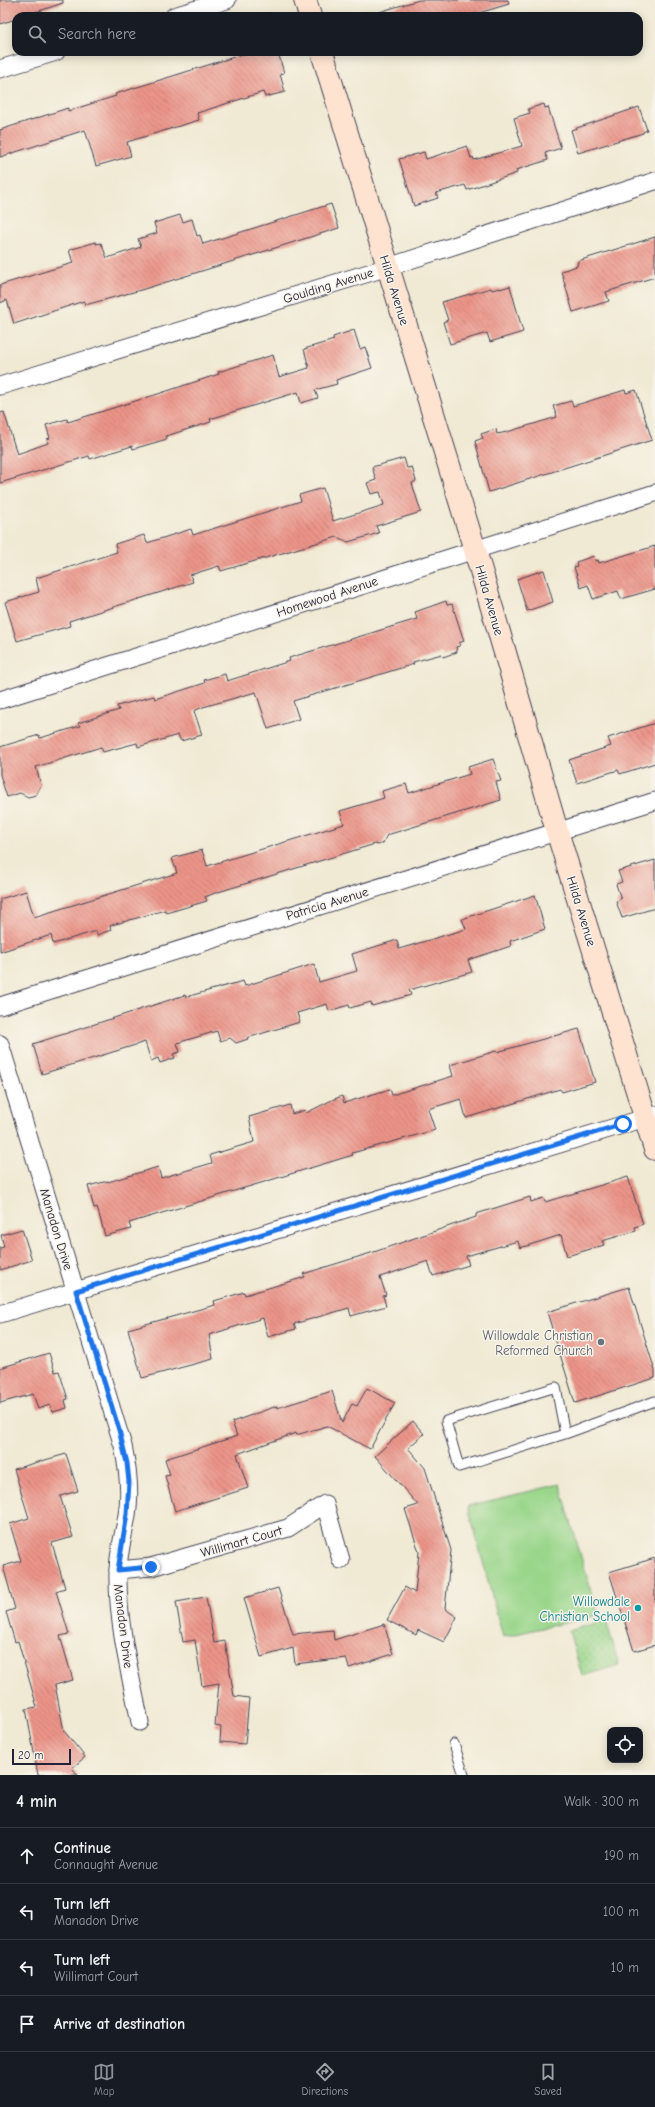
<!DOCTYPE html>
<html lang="en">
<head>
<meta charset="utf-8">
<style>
  :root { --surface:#171b24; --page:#20242c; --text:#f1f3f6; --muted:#9ea1a6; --line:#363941; --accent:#8c9099 }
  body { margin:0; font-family:"Comic Neue",sans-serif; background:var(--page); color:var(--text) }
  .controls { position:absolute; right:12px; bottom:12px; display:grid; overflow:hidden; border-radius:8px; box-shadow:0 2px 10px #0003 }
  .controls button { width:36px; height:36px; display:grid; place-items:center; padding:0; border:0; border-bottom:1px solid var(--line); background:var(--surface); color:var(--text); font:20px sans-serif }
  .scale { position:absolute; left:12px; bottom:10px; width:59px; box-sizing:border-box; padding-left:4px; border:2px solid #22223b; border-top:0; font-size:11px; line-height:14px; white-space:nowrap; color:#22223b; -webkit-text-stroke:3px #f7f3e8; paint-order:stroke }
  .stop { position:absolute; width:12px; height:12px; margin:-9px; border:3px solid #1a73e8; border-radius:50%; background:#fff }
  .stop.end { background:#1a73e8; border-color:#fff; box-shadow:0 1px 4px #0008 }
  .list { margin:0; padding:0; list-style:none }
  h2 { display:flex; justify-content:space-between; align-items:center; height:52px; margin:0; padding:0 16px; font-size:17px }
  h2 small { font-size:13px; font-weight:400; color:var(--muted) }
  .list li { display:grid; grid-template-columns:26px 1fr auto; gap:12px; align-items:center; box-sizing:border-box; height:56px; padding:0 16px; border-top:1px solid var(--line) }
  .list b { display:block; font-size:15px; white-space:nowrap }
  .list p { margin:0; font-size:13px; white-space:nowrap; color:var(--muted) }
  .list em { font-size:13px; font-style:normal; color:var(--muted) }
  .icon { flex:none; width:22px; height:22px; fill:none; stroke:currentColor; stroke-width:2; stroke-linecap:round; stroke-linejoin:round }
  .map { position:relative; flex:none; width:655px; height:1775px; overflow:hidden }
  .search { position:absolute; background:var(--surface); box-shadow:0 2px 10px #0003; left:12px; right:12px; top:12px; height:44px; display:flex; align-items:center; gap:10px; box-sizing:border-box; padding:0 14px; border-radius:12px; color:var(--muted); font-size:15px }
  .sheet { height:276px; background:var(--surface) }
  nav { display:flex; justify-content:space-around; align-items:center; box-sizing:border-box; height:56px; border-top:1px solid var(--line); background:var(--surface); font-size:11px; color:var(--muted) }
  nav a { display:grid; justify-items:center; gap:2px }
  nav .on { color:var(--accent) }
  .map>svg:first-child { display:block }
  .green { fill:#99d68a; stroke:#5e7c62 }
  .park { fill:url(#park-dots); stroke:#5e7c62 }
  .building { fill:url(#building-back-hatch) }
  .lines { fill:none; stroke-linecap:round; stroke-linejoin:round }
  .lane-casing { stroke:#414052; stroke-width:11 }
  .street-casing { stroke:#414052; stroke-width:19 }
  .secondary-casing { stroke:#414052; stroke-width:24 }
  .lane { stroke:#fff; stroke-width:9 }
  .street { stroke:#fff; stroke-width:17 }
  .secondary { stroke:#fee3d1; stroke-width:22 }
  .route { stroke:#1a73e8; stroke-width:5 }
  .worship-dot { fill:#6b7280; stroke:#f7f3e8; stroke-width:1.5 }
  .culture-dot { fill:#0f9aa8; stroke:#f7f3e8; stroke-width:1.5 }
  .labels { text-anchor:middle; stroke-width:3; stroke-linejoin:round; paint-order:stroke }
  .street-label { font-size:13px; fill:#22223b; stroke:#f7f3e8 }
  .worship-label { font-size:13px; fill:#5b616d; stroke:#f7f3e8; text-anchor:end }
  .culture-label { font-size:13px; fill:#0d838f; stroke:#f7f3e8; text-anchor:end }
</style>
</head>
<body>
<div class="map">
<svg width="655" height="1775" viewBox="0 0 655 1775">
  <defs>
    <pattern id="park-dots" width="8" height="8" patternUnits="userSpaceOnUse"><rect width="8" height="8" fill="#99d68a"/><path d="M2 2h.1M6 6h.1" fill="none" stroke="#84b778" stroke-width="1.8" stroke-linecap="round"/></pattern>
    <pattern id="building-back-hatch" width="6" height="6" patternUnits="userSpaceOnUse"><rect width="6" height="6" fill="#ec9489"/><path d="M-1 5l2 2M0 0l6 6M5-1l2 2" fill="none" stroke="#bf7871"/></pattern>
  </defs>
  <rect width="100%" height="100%" fill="#f7f3e8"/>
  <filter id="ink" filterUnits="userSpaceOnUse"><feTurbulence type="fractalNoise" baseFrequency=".025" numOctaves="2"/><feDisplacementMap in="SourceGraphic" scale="8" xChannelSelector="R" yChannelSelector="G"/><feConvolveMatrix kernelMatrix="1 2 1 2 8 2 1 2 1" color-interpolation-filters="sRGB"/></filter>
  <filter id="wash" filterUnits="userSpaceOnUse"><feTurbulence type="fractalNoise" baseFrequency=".012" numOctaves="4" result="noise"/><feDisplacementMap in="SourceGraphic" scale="16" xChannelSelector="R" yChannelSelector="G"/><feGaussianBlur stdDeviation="0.9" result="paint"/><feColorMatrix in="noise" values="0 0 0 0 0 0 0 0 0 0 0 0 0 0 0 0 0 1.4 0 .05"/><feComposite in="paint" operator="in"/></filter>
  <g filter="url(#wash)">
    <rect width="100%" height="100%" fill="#f0ead4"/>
    <path class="green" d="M 560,1484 L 598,1615 L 503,1637 L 468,1506 Z"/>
    <path class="park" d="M 606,1620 L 619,1665 L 582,1676 L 569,1631 Z"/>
    <g id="blocks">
      <g class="building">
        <path d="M 0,0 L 63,0 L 63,3 L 24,16 L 16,16 L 16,19 L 0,24 Z"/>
        <path d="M 419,0 L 508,0 L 509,4 L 469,16 L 380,16 L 379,12 Z"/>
        <path d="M 250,52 L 278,52 L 284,73 L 280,74 L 285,92 L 265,97 L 263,92 L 197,113 L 199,120 L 127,142 L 131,156 L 96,166 L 85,130 L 0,157 L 0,130 L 68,108 L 68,111 L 116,96 L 115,94 Z"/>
        <path d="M 544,104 L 545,108 L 548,107 L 561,148 L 545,153 L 548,160 L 516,170 L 517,173 L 467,190 L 465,185 L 436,193 L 438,198 L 414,206 L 399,159 L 424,152 L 426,159 L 467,146 L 471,158 L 473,157 L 474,160 L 522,146 L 514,118 L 530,113 L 528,109 Z"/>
        <path d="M 639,107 L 647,130 L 643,132 L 643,133 L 578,153 L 571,130 Z"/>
        <path d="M 331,204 L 339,228 L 141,290 L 85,305 L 84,301 L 14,324 L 7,300 L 0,303 L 0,285 L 73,263 L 69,250 L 96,242 L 96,244 L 101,243 L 107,258 L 141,247 L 138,239 L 157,233 L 154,223 L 180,215 L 183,222 L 192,219 L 197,236 L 200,235 L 203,244 Z"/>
        <path d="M 655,237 L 655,277 L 606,292 L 609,301 L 573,312 L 561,271 L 577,266 L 578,261 Z"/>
        <path d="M 510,286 L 523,332 L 490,342 L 487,333 L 450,344 L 443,322 L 448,320 L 442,302 L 491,288 L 492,290 L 500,288 L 500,289 Z"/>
        <path d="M 354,330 L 360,349 L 365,347 L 372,368 L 336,380 L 337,384 L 315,390 L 318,398 L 301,403 L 298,392 L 210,419 L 211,422 L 166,436 L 167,439 L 133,449 L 132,446 L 90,459 L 89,456 L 0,483 L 0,413 L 4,412 L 17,454 L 48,443 L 47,439 L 50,438 L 46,425 L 67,419 L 68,422 L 161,393 L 219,374 L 218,372 L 273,355 L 279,377 L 309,368 L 304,349 L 334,340 L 333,337 Z"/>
        <path d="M 625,390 L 626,393 L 636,390 L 652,440 L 489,492 L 475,441 L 483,438 L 481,434 L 496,429 L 497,434 L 507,432 L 557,417 L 553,406 L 571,401 L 573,406 Z"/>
        <path d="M 404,458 L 407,468 L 412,467 L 416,481 L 412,483 L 421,512 L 376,526 L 379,533 L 348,542 L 337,537 L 221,571 L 219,566 L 190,575 L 193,582 L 69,621 L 70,626 L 17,641 L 5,602 L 39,592 L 36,578 L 117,552 L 115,544 L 144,535 L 147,543 L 191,529 L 193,535 L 301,501 L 299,495 L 323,488 L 333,521 L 384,505 L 380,492 L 371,494 L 367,483 L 376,480 L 372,467 Z"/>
        <path d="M 655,546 L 655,589 L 621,599 L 618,591 L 593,599 L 588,585 L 581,588 L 574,567 L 577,566 L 576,562 L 594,556 L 595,561 L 598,560 L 599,563 Z"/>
        <path d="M 544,570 L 553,602 L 527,611 L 517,579 Z"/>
        <path d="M 446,601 L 447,605 L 452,604 L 464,641 L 459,643 L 460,646 L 456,647 L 457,652 L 443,657 L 442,654 L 413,662 L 414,664 L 293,701 L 299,719 L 268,729 L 256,692 L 203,707 L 194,711 L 202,735 L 181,741 L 178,735 L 138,747 L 137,743 L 103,752 L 101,747 L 36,767 L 41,785 L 36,795 L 28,797 L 20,793 L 7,797 L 0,775 L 0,747 L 39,735 L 40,738 L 80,726 L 78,723 L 119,710 L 117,706 L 154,696 L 155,699 L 205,683 L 204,680 L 225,674 L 227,681 L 290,661 L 289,658 L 417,619 L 415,612 Z"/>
        <path d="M 655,723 L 655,763 L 620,774 L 618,770 L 577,783 L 569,760 L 611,746 L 608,738 Z"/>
        <path d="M 493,759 L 501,781 L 496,782 L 501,800 L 387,835 L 383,843 L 378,845 L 375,844 L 215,893 L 205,897 L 207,901 L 166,913 L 165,910 L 112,925 L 110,926 L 111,930 L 97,935 L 96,931 L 53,944 L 51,935 L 0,952 L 0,899 L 26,891 L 34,917 L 177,873 L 172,858 L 202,850 L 207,866 L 344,824 L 340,811 L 384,798 L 382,791 L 406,784 L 409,793 L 470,774 L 468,767 Z"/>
        <path d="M 655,860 L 655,908 L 622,918 L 616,901 L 621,899 L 616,884 L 622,882 L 618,871 Z"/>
        <path d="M 535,895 L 545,929 L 510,941 L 511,946 L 468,960 L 472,972 L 409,990 L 411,995 L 372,1006 L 371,1002 L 350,1008 L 349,1005 L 329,1011 L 327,1004 L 297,1013 L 300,1022 L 247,1038 L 248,1039 L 236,1043 L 230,1038 L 220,1041 L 217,1031 L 177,1043 L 180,1052 L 173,1054 L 175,1058 L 160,1063 L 158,1058 L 151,1061 L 145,1042 L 42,1074 L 33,1044 L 185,995 L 186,997 L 243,981 L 245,986 L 314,964 L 319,982 L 357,971 L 352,954 L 397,940 L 399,949 L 466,929 L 462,919 Z"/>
        <path d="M 579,1029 L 595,1082 L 562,1092 L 560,1089 L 466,1118 L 461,1099 L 428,1109 L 435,1130 L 352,1153 L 353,1155 L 129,1223 L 131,1229 L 105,1236 L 97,1207 L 94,1208 L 88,1186 L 108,1181 L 108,1182 L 158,1167 L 161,1178 L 212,1163 L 210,1155 L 254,1142 L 249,1117 L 290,1105 L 292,1114 L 305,1110 L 306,1113 L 332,1100 L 342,1096 L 344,1103 L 390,1089 L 392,1095 L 453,1076 L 450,1065 L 496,1051 L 497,1052 Z"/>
        <path d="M 628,1177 L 643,1224 L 635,1227 L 636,1231 L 602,1241 L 604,1245 L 567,1256 L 561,1235 L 520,1248 L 518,1241 L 466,1256 L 469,1265 L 433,1276 L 428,1261 L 380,1277 L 386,1295 L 383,1296 L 386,1306 L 351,1316 L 349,1308 L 294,1324 L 296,1329 L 268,1337 L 263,1318 L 209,1335 L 213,1359 L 142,1378 L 128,1329 L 215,1305 L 214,1301 L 244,1292 L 245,1295 L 305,1277 L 303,1274 L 374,1252 L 476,1217 L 476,1214 L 530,1197 L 531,1202 L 543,1198 L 545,1202 Z"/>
        <path d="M 22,1229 L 32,1260 L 0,1270 L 0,1248 L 4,1247 L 1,1235 Z"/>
        <path d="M 629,1287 L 655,1371 L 655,1378 L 575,1403 L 547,1312 Z"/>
        <path d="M 49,1353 L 55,1372 L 59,1371 L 68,1399 L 65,1400 L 67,1408 L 53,1412 L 50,1405 L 38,1409 L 33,1394 L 0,1403 L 0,1368 Z"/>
        <path d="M 367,1388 L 395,1403 L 370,1449 L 327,1426 L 296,1435 L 296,1433 L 237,1454 L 248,1488 L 175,1511 L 165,1476 L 170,1475 L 165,1459 L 237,1436 L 232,1422 L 277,1406 L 277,1408 L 332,1391 L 342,1423 L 352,1404 L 357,1406 Z"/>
        <path d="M 413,1421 L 424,1434 L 408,1448 L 425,1468 L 451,1550 L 445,1609 L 457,1617 L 444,1642 L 418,1630 L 416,1635 L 387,1620 L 405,1587 L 415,1593 L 419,1552 L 405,1509 L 418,1505 L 375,1456 Z"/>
        <path d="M 66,1454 L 78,1491 L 60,1496 L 73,1537 L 52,1543 L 65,1588 L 56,1591 L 69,1634 L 60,1636 L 73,1680 L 55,1685 L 64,1731 L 85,1757 L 72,1768 L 78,1775 L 38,1775 L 26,1709 L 37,1707 L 18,1641 L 15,1642 L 6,1612 L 15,1609 L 3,1566 L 21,1561 L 10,1524 L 29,1518 L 14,1469 Z"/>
        <path d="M 655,1558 L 655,1645 L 634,1651 L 609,1572 Z"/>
        <path d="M 278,1588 L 293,1634 L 333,1630 L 334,1640 L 384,1624 L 393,1654 L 349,1668 L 346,1658 L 295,1664 L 293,1648 L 261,1657 L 244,1598 Z"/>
        <path d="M 206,1597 L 214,1643 L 225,1641 L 234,1696 L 249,1698 L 245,1744 L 220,1742 L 221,1727 L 215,1726 L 219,1683 L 202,1686 L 195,1640 L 183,1642 L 176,1602 Z"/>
      </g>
    </g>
  </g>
  <g filter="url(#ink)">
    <use href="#blocks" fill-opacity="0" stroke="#414052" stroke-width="1"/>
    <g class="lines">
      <defs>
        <g id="lane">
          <path d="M 565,1434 L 556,1387 L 446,1421 L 459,1467 L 565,1434 L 655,1401"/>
          <path d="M 454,1744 L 464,1775"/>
        </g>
        <g id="street">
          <path d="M 174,16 L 227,0"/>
          <path d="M 0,69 L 56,52"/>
          <path d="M 0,386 L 388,267 L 655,181"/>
          <path d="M 0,700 L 655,493"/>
          <path d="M 0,1006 L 655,801"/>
          <path d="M 0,1044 L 123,1446 C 128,1469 131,1492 127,1515 C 124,1534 118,1553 118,1572 C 117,1623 130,1673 140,1722"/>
          <path d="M 0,1314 L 655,1115"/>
          <path d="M 118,1570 L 151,1567 L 288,1528 L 325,1504 L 341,1560"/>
        </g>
        <g id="secondary">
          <path d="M 305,0 L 310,16"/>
          <path d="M 322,52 L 475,550 L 557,831 L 655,1149"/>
        </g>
      </defs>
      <use href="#lane" class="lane-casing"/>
      <use href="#street" class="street-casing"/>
      <use href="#secondary" class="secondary-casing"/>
      <use href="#lane" class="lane"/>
      <use href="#street" class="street"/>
      <use href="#secondary" class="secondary"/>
    </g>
  </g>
  <g class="lines" filter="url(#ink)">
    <path class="route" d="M 151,1567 L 118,1570 L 127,1514 L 129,1482 L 127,1463 L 119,1430 L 76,1291 L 623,1124"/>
  </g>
  <circle class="worship-dot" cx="601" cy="1342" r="4"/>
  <circle class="culture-dot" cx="638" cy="1608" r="4"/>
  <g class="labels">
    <g class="street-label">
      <text transform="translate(328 285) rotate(-17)" y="5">Goulding Avenue</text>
      <text transform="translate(395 290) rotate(73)" y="5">Hilda Avenue</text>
      <text transform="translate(327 596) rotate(-18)" y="5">Homewood Avenue</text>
      <text transform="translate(490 600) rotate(74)" y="5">Hilda Avenue</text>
      <text transform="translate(327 903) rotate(-17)" y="5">Patricia Avenue</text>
      <text transform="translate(582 911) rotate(73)" y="5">Hilda Avenue</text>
      <text transform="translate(57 1229) rotate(73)" y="5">Manadon Drive</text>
      <text transform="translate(241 1541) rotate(-16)" y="5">Willimart Court</text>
      <text transform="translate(124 1626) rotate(83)" y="5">Manadon Drive</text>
    </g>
    <g class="worship-label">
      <text x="593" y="1340">Willowdale Christian<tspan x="593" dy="15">Reformed Church</tspan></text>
    </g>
    <g class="culture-label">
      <text x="630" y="1606">Willowdale<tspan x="630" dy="15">Christian School</tspan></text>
    </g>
  </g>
</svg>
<div class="controls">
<button><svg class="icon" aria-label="locate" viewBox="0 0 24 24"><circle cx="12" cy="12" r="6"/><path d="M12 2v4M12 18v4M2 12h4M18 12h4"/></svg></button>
</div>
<div class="scale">20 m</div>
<div class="stop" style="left:623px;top:1124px"></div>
<div class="stop end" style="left:151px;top:1567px"></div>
<div class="search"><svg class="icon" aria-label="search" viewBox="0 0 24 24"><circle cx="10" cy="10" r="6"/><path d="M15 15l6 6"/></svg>Search here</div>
</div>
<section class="sheet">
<h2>4 min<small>Walk · 300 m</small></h2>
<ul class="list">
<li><svg class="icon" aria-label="ahead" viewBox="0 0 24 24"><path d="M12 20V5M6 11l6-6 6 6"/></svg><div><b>Continue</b><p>Connaught Avenue</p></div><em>190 m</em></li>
<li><svg class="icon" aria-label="left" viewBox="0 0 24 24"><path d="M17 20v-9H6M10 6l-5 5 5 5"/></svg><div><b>Turn left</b><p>Manadon Drive</p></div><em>100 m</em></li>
<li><svg class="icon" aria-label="left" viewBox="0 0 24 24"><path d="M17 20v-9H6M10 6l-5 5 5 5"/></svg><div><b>Turn left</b><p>Willimart Court</p></div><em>10 m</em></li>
<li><svg class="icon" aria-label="arrive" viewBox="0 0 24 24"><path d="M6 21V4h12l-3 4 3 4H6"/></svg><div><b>Arrive at destination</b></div></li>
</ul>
</section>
<nav>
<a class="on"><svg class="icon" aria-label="map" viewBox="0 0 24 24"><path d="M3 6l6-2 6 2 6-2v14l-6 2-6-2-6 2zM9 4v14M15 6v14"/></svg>Map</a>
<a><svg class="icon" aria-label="directions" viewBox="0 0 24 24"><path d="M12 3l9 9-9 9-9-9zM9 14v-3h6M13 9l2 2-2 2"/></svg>Directions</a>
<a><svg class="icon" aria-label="saved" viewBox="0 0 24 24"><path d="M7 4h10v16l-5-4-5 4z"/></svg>Saved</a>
</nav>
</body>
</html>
